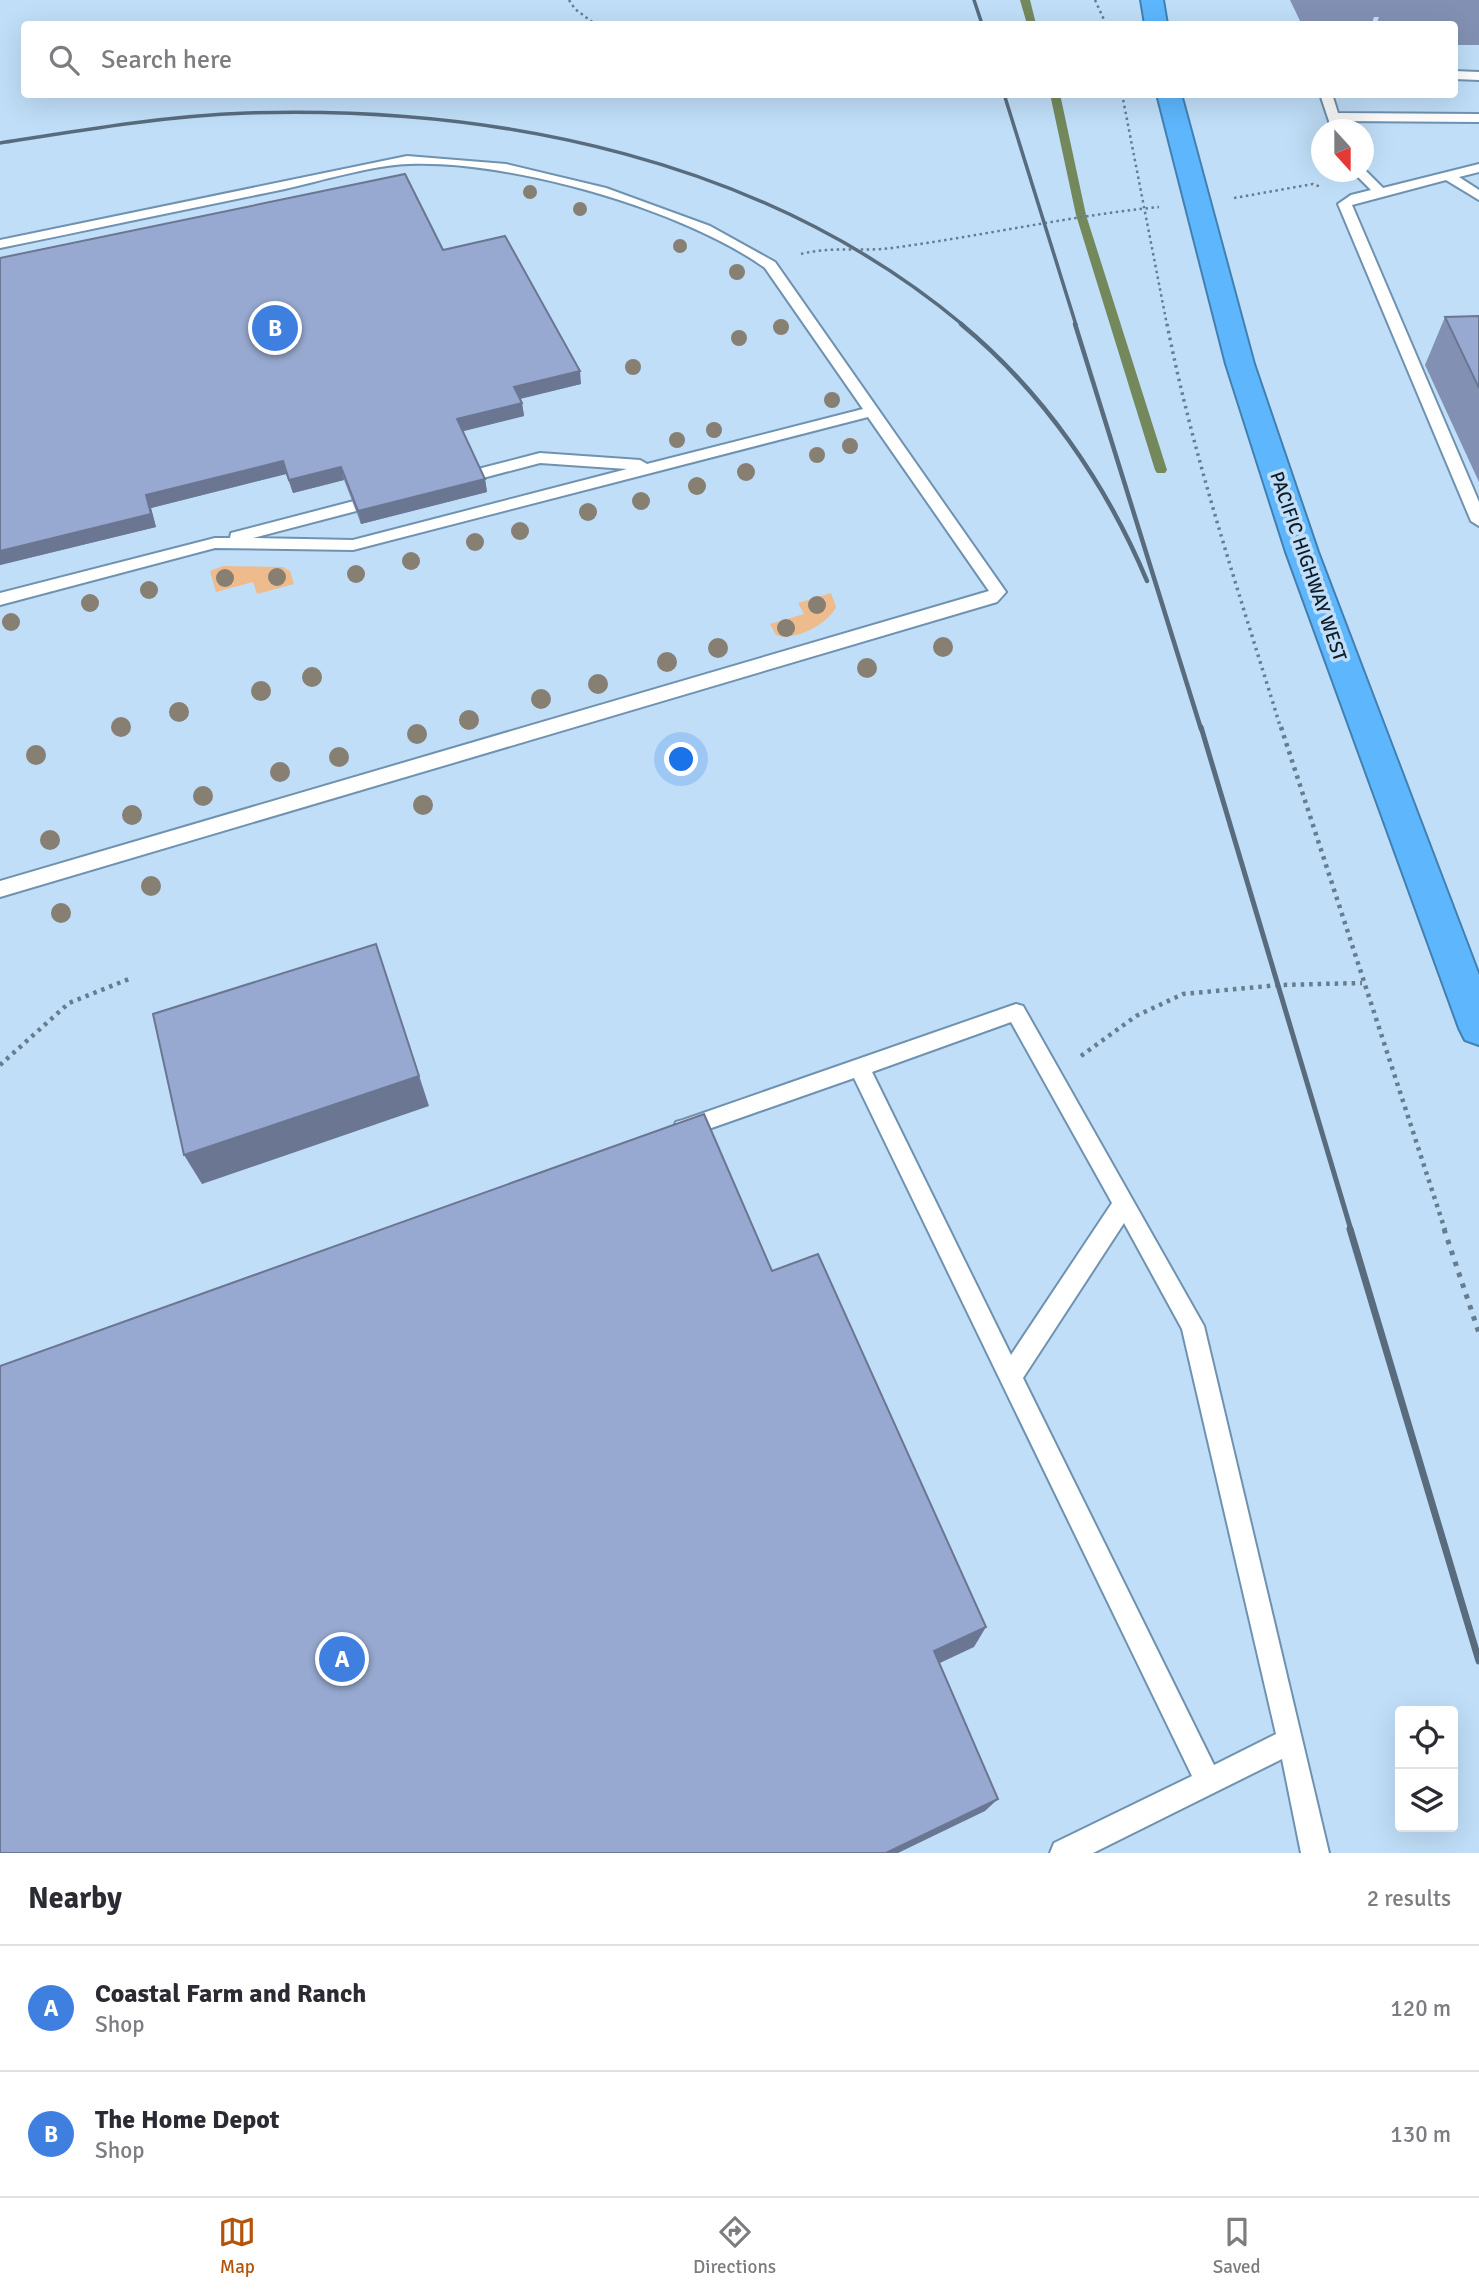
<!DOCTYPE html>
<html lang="en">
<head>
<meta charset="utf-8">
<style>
  :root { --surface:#fff; --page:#f7f7f7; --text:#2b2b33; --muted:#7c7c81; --line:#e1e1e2; --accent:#b45309 }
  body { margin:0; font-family:Signika,sans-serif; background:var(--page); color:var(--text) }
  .controls { position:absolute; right:21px; bottom:21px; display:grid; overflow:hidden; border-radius:7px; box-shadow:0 7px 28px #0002 }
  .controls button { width:63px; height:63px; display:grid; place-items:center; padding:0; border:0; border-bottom:2px solid var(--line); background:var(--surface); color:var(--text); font:35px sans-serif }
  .compass { position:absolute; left:1311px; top:119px; width:63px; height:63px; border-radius:50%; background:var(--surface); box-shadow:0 7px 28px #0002; rotate:159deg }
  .you { position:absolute; left:682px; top:760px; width:24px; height:24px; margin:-18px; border:5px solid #fff; border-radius:50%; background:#1a73e8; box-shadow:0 0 0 10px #1a73e833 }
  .badge { display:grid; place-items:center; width:46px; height:46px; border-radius:50%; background:var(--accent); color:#fff; font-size:23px; font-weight:700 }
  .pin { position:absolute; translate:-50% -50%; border:4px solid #fff; box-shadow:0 2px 7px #0006 }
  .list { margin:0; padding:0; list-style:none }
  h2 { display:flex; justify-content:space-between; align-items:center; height:91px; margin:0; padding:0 28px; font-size:30px }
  h2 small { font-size:23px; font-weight:400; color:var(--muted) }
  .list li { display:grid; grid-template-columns:46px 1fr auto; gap:21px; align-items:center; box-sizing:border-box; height:126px; padding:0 28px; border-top:2px solid var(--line) }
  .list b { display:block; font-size:26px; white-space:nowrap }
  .list p { margin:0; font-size:23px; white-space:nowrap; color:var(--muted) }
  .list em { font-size:23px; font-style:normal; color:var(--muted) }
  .icon { flex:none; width:38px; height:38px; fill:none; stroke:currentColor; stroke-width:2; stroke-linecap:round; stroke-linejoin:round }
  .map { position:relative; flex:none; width:1479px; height:1853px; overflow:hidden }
  .search { position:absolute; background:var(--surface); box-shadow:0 7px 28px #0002; left:21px; right:21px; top:21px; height:77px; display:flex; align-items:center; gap:18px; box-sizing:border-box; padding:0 24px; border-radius:7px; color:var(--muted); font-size:26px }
  .sheet { height:343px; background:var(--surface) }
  nav { display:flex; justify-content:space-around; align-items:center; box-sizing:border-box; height:98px; border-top:2px solid var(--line); background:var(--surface); font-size:19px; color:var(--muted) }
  nav a { display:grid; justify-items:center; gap:4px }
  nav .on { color:var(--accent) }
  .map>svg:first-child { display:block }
  .green { fill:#eebc8c }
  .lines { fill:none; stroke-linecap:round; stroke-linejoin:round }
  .stream { fill:#73895c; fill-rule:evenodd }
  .lane-casing { stroke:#6f92b0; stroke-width:4 }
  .highway-casing { stroke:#4280b1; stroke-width:4 }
  .path-far3 { stroke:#667c8f; stroke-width:2.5; stroke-dasharray:2.5 3.5; stroke-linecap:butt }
  .path-far2 { stroke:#667c8f; stroke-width:3.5; stroke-dasharray:2.5 4.5; stroke-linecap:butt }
  .path-far1 { stroke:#667c8f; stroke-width:4.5; stroke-dasharray:3.5 5; stroke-linecap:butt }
  .path { stroke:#667c8f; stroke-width:5; stroke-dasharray:4.5 7; stroke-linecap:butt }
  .lane { fill:#fff; fill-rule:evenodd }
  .highway { fill:#5eb6fc; fill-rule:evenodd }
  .rail-far3 { stroke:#586c7e; stroke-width:3.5 }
  .rail-far2 { stroke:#586c7e; stroke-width:4.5 }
  .rail-far1 { stroke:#586c7e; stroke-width:5 }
  .rail { stroke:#586c7e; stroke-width:7 }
  .tree { fill:#867f72 }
  .wall { fill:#8291b3 }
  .shaded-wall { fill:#6a7692 }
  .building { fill:#97a9d0; stroke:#6a7692; stroke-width:2 }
  .labels { text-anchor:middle; stroke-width:7; stroke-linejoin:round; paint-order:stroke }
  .street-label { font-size:19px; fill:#0d1b27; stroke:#c0def8 }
</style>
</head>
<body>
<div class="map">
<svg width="1479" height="1853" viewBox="0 0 1479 1853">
  <rect width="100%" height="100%" fill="#c0def8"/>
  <g class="green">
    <path d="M 223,566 L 283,567 L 290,571 L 294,584 L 257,594 L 253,582 L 216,592 L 210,571 Z"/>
    <path d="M 831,593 L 836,607 C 828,624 794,642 776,635 L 770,624 L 804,614 L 798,603 Z"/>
  </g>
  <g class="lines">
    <g class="stream">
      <path d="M 1020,0 L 1030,0 L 1036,24 L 1027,24 Z"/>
      <path d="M 1050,94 L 1060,94 L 1086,215 L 1167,470 L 1165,473 L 1157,473 L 1155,470 L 1076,215 Z"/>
    </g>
    <defs>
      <g id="lane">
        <path d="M 1454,71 L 1479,72 L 1479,80 L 1454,79 Z"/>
        <path d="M 1320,94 L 1332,94 L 1338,113 L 1479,114 L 1479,122 L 1340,121 L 1340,130 L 1332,130 Z"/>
        <path d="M 407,156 L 506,164 L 606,188 L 710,226 L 775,262 L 1006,592 L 997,602 L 0,897 L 0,881 L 989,591 L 868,417 L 353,550 L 215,548 L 0,605 L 0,593 L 215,538 L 230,538 L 231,533 L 354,501 L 362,506 L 360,510 L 253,538 L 353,540 L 627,469 L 540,463 L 479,479 L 471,474 L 474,470 L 540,453 L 640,460 L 647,464 L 863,409 L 765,268 C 683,209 510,160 409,164 C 373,165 317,182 280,190 C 186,209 93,229 0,248 L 0,240 Z"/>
        <path d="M 1479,164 L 1479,172 L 1459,177 L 1479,190 L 1479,200 L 1446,180 L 1352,205 L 1479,502 L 1479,526 L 1471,521 L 1338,204 L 1351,195 L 1371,190 L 1353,172 L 1364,169 L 1383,188 Z"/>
        <path d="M 1016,1004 L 1023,1006 L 1204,1326 L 1329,1853 L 1301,1853 L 1282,1759 L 1093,1853 L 1050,1853 L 1054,1843 L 1192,1776 L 854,1078 L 683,1138 L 676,1136 L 673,1129 L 676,1122 L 683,1120 ZM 1011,1022 L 1112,1203 L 1011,1355 L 872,1072 ZM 1124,1223 L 1182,1329 L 1276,1734 L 1214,1765 L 1023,1378 Z"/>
      </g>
      <g id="highway">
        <path d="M 1141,0 L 1163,0 L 1167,24 L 1145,24 Z"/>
        <path d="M 1157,94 L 1181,94 L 1254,364 L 1318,552 L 1479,975 L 1479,1045 L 1465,1040 L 1459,1028 L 1286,552 L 1226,364 Z"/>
      </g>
    </defs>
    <use href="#lane" class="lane-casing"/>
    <use href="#highway" class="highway-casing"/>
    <g class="path-far3">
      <path d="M 569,0 L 575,9 L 595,24"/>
      <path d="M 1095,0 L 1106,24"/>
      <path d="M 1122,94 L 1167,325"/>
      <path d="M 1234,198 L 1313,184 L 1321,187"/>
      <path d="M 801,254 C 831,246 862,252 892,248 C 982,236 1069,216 1159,207"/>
    </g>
    <path class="path-far2" d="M 1167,324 C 1194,461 1240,595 1281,729"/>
    <g class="path-far1">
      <path d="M 1281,727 L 1445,1230"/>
      <path d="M 1081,1056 L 1136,1016 L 1183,994 L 1279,985 L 1362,983"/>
      <path d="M 0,1065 L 69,1003 L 129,979"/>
    </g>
    <path class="path" d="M 1444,1229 L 1479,1333"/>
    <use href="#lane" class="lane"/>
    <use href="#highway" class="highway"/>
    <g class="rail-far3">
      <path d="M 974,0 L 982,24"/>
      <path d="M 1004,94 L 1076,325"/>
      <path d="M 0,143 C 82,130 164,116 247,113 C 499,105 766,160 963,325"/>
    </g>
    <g class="rail-far2">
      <path d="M 961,324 C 1043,392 1106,483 1147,581"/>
      <path d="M 1075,324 L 1201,729"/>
    </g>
    <path class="rail-far1" d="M 1201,727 L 1351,1230"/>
    <path class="rail" d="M 1350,1229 L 1479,1661"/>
  </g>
  <g class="tree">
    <circle cx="530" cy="192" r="7"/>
    <circle cx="580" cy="209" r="7"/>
    <circle cx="680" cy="246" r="7"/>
    <circle cx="737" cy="272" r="8"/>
    <circle cx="781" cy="327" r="8"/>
    <circle cx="739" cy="338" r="8"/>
    <circle cx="633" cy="367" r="8"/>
    <circle cx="832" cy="400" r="8"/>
    <circle cx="714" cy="430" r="8"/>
    <circle cx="677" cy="440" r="8"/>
    <circle cx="850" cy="446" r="8"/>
    <circle cx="817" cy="455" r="8"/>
    <circle cx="746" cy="472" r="9"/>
    <circle cx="697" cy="486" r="9"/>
    <circle cx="641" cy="501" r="9"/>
    <circle cx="588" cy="512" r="9"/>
    <circle cx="520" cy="531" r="9"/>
    <circle cx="475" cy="542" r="9"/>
    <circle cx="411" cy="561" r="9"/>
    <circle cx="356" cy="574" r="9"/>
    <circle cx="277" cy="577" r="9"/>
    <circle cx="225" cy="578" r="9"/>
    <circle cx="149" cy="590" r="9"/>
    <circle cx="90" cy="603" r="9"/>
    <circle cx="817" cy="605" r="9"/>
    <circle cx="11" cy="622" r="9"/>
    <circle cx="786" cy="628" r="9"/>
    <circle cx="943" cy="647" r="10"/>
    <circle cx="718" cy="648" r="10"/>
    <circle cx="667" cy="662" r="10"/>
    <circle cx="867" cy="668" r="10"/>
    <circle cx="312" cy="677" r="10"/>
    <circle cx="598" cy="684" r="10"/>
    <circle cx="261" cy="691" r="10"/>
    <circle cx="541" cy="699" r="10"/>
    <circle cx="179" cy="712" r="10"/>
    <circle cx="469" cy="720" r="10"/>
    <circle cx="121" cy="727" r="10"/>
    <circle cx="417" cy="734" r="10"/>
    <circle cx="36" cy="755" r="10"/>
    <circle cx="339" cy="757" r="10"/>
    <circle cx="280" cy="772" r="10"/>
    <circle cx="203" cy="796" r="10"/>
    <circle cx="423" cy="805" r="10"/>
    <circle cx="132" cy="815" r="10"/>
    <circle cx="50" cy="840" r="10"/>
    <circle cx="151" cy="886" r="10"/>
    <circle cx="61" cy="913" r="10"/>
  </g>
  <g class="wall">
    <path d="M 1290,0 L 1479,0 L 1479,45 L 1454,45 L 1454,24 L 1378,24 L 1377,22 L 1379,17 L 1374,17 L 1372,23 L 1301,23 Z"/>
    <path d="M 443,250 L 581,384 L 520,399 L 522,403 L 524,416 L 463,431 L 485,479 L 487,492 L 361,524 L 344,480 L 293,493 L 286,474 L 151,508 L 156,527 L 0,565 L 0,258 Z"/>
    <path d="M 1479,316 L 1479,482 L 1425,365 L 1445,317 Z"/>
  </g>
  <g class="shaded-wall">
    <path d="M 580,371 L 581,384 L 515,400 L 514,387 Z"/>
    <path d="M 522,403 L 524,416 L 460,432 L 457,419 Z"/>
    <path d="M 283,461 L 286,474 L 151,508 L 156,527 L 0,565 L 0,551 L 146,495 Z"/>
    <path d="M 341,467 L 344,480 L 293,493 L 289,480 Z"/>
    <path d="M 485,479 L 487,492 L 361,524 L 358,511 Z"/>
    <path d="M 376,944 L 429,1106 L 202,1184 L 184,1155 Z"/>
    <path d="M 986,1627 L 974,1647 L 925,1670 L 934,1651 Z"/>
    <path d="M 998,1799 L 985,1811 L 898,1853 L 886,1853 Z"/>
  </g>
  <g class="building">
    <path d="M 405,174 L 443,250 L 505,236 L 580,371 L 514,387 L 522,403 L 457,419 L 485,479 L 358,511 L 341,467 L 289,480 L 283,461 L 146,495 L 151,514 L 0,551 L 0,258 Z"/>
    <path d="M 1479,316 L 1479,388 L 1445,317 Z"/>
    <path d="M 376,944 L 419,1076 L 184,1155 L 153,1014 Z"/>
    <path d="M 704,1114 L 772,1271 L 818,1254 L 986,1627 L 934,1651 L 998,1799 L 886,1853 L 0,1853 L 0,1366 Z"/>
  </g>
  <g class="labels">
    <g class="street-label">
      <text transform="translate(1309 566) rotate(71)" y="7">PACIFIC HIGHWAY WEST</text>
    </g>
  </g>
</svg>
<div class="controls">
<button><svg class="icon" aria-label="locate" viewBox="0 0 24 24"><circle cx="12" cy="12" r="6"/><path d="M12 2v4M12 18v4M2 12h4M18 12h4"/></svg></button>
<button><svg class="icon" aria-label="layers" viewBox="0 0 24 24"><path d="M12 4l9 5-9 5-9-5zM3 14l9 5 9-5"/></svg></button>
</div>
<svg class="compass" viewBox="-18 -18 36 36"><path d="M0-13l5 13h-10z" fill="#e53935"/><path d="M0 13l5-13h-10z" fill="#7c7c81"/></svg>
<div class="you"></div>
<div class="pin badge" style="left:342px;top:1659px;background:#3f7fe0">A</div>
<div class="pin badge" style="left:275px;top:328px;background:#3f7fe0">B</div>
<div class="search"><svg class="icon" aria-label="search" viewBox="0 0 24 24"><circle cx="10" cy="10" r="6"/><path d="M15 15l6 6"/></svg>Search here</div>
</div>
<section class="sheet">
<h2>Nearby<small>2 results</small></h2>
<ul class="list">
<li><span class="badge" style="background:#3f7fe0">A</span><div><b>Coastal Farm and Ranch</b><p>Shop</p></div><em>120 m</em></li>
<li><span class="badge" style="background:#3f7fe0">B</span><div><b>The Home Depot</b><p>Shop</p></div><em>130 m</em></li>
</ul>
</section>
<nav>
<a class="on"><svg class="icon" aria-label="map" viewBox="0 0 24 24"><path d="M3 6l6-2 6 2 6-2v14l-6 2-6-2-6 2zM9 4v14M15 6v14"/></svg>Map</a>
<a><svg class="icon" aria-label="directions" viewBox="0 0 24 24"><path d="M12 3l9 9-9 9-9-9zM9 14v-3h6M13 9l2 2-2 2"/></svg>Directions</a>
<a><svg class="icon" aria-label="saved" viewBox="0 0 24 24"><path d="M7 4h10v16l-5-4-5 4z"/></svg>Saved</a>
</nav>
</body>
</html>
